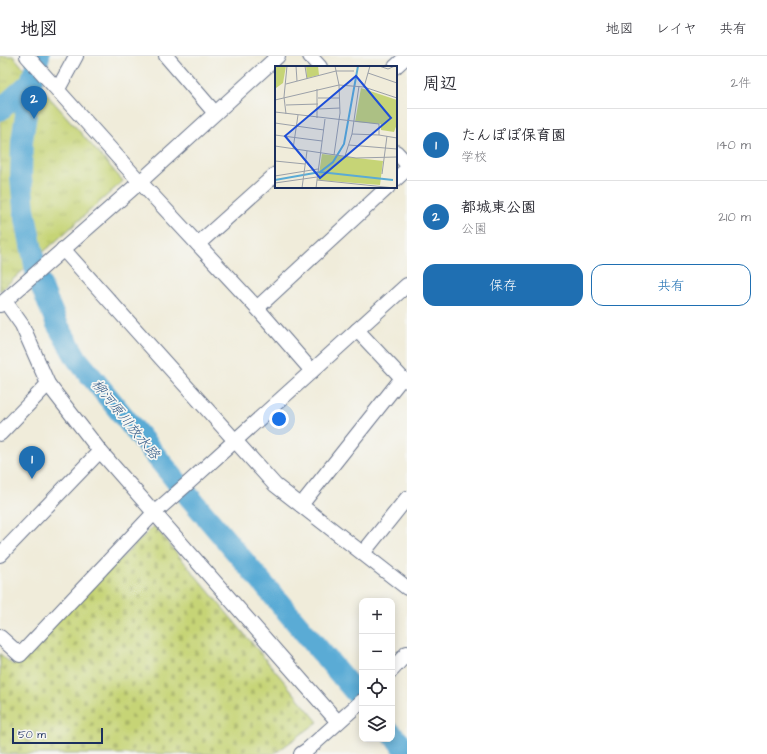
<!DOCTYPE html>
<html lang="ja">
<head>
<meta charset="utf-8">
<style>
  :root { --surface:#fff; --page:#f2f2f3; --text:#2b2b33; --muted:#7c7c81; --line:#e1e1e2; --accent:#1f6fb2 }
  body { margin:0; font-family:"Architects Daughter","Klee One",sans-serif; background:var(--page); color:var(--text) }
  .controls { position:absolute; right:12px; bottom:12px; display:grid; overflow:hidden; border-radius:8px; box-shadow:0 2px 10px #0003 }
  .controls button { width:36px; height:36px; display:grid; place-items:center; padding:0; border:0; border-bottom:1px solid var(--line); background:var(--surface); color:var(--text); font:20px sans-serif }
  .scale { position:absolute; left:12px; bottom:10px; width:91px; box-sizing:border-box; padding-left:4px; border:2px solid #1b2f5e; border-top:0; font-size:11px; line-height:14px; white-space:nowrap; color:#1b2f5e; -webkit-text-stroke:3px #f6f6f2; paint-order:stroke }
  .you { position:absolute; left:279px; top:363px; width:14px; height:14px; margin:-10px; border:3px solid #fff; border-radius:50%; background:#1a73e8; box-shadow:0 0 0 6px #1a73e833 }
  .badge { display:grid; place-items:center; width:26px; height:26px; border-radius:50%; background:var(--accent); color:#fff; font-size:13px; font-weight:700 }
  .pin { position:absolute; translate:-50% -33px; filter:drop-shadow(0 1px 2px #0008) }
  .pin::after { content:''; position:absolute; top:21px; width:14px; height:12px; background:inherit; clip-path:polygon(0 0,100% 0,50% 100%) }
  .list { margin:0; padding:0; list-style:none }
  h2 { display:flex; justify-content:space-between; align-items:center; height:52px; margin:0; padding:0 16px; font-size:17px }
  h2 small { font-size:13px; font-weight:400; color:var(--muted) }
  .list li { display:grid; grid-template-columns:26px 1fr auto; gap:12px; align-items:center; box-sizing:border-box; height:72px; padding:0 16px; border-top:1px solid var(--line) }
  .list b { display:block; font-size:15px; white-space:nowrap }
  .list p { margin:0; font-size:13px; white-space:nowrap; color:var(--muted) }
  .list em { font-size:13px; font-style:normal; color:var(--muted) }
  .actions { display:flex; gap:8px; padding:12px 16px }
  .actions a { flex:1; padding:9px 0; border:1px solid var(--accent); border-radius:12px; text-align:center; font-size:14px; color:var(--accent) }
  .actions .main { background:var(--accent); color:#fff }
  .icon { flex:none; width:22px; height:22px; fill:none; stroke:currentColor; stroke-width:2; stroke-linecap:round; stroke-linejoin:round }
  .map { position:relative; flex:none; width:407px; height:698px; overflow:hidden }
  header { display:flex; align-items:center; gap:24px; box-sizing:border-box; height:56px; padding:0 20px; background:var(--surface); border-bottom:1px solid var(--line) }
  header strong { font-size:19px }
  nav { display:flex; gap:22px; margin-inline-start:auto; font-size:14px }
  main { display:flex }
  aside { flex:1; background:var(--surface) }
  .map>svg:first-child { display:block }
  .grass { fill:url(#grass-tufts); stroke:#70826a }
  .cemetery { fill:url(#cemetery-stones); stroke:#70826a }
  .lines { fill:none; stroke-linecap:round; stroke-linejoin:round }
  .river { stroke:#5aabd5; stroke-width:22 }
  .minor-casing { stroke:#667189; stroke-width:16 }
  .minor { stroke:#fff; stroke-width:14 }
  .labels { text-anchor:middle; stroke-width:3.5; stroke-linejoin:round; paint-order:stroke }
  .water-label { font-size:14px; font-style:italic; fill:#315a88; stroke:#f6f6f2 }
  .inset-river { fill:none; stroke:#5aabd5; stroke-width:2 }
  .inset-road { fill:none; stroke:#9ba0a8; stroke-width:1 }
  .view { fill:#1d4ed8; fill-opacity:0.15; stroke:#1d4ed8; stroke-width:2 }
  .inset-edge { fill:none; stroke:#1b2f5e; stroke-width:2 }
</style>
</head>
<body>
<header>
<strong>地図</strong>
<nav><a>地図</a><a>レイヤ</a><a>共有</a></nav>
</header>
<main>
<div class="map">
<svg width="407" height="698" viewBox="0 0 407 698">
  <defs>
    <pattern id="grass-tufts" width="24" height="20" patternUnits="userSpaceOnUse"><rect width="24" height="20" fill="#c6d476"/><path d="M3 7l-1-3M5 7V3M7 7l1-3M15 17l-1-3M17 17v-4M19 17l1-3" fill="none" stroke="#aab668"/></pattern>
    <pattern id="cemetery-stones" width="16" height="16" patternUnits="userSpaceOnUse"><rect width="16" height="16" fill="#c6d476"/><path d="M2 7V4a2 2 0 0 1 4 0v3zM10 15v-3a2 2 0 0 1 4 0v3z" fill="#aab668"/></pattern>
  </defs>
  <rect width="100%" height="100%" fill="#f6f6f2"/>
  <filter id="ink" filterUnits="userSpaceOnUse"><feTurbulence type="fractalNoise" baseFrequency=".025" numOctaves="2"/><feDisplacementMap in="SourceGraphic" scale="8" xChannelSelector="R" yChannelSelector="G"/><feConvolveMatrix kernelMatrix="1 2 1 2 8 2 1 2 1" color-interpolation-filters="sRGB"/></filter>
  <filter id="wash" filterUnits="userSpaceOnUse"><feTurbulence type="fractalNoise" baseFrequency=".012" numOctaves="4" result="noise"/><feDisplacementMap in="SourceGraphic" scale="16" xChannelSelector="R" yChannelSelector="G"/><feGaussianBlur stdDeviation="0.9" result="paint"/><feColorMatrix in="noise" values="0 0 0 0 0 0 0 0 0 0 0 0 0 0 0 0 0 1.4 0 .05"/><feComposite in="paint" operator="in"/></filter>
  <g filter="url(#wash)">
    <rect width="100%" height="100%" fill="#f0ecda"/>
    <path class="grass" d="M 0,0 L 13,0 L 123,125 L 0,235 Z"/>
    <path class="cemetery" d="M 154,470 L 318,666 L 274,698 L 0,698 L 0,598 L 13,609 Z"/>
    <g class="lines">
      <g class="river">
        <path d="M 39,0 L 31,26 L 22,85 L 21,121 L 24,153 L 37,220 L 57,268 L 77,303 L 191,443 L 362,644"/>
        <path d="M 0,54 L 31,26"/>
        <path d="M 392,678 L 407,695"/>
      </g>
    </g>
  </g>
  <g filter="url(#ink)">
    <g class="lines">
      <defs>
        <g id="minor">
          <path d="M 27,0 L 140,126 L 257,252 L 312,315"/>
          <path d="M 166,0 L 215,57"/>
          <path d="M 310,0 L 320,11"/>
          <path d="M 395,11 L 407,0"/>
          <path d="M 58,33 L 76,0"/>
          <path d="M 396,96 L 407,108"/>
          <path d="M 396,123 L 407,113"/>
          <path d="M 198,188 L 276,118"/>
          <path d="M 63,193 L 275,429 L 407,532"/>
          <path d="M 5,245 L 22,269 L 48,328 L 100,395 L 338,666"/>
          <path d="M 0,249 L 140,126 L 278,0"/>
          <path d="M 257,252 L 388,131"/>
          <path d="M 357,274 L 402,322 L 407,325"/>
          <path d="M 0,378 L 48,328"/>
          <path d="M 301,449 L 402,322"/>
          <path d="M 363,497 L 407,442"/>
          <path d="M 0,499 L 100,395"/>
          <path d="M 0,581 L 20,599 L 154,457 L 186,429 L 407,229"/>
          <path d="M 392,614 L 407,597"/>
          <path d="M 301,698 L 307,694 L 362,645"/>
        </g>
      </defs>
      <use href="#minor" class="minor-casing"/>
      <use href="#minor" class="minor"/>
    </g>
  </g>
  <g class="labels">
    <g class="water-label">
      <text transform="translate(126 363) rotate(51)" y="5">柳河原川放水路</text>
    </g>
  </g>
  <g transform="translate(275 10)">
    <rect width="122" height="122" fill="#f0ecda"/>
    <path d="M 31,0 L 43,0 L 44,9 L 32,12 ZM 47,88 L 108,95 L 105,119 L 43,114 Z" fill="#c6d476"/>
    <path d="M 86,22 L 122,34 L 122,58 L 119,66 L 106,64 L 106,58 L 80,56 Z" fill="#c6d476"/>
    <path d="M 0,0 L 11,0 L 8,17 L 1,22 Z" fill="#c6d476"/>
    <path class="inset-river" d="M 45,106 L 58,96 L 69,78 L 83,0M 0,114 L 45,106 L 118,114"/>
    <path class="inset-road" d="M 21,0 L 22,15M 30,0 L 32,13M 104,0 L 113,3 L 120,0M 93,7 L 122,17M 11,18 L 61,5 L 79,5M 89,21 L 95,0M 43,32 L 64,32M 0,34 L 64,19 L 89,21 L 122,32M 11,39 L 43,38M 43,43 L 65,42M 0,46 L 104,58 L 104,69 L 122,72M 11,48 L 9,31 L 12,0M 42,52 L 42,23M 0,57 L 49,64M 77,68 L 104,69M 0,69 L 47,75M 74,79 L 122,83M 0,80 L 81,92 L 122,91M 18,83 L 23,49M 59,89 L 65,47 L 64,19 L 60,0M 70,90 L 77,68 L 84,20M 0,95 L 30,98M 107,108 L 112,70M 0,110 L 43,103M 42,114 L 120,122M 0,117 L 42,111M 27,122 L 32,85M 41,122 L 50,53"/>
    <path class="view" d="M 81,10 L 116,52 L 45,112 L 10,70 Z"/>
    <rect width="122" height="122" class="inset-edge"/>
  </g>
</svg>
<div class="controls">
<button>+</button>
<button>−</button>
<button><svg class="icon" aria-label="locate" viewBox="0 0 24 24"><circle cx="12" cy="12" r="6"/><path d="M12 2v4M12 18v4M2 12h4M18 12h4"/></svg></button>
<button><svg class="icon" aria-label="layers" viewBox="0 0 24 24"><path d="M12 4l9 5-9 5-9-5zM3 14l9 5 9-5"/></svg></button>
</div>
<div class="scale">50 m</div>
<div class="you"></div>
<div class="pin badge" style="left:32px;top:423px">1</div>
<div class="pin badge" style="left:34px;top:63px">2</div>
</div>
<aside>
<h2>周辺<small>2件</small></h2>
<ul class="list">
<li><span class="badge">1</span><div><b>たんぽぽ保育園</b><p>学校</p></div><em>140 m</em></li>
<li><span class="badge">2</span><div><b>都城東公園</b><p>公園</p></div><em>210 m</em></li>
</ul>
<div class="actions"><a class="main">保存</a><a>共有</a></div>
</aside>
</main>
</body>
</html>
